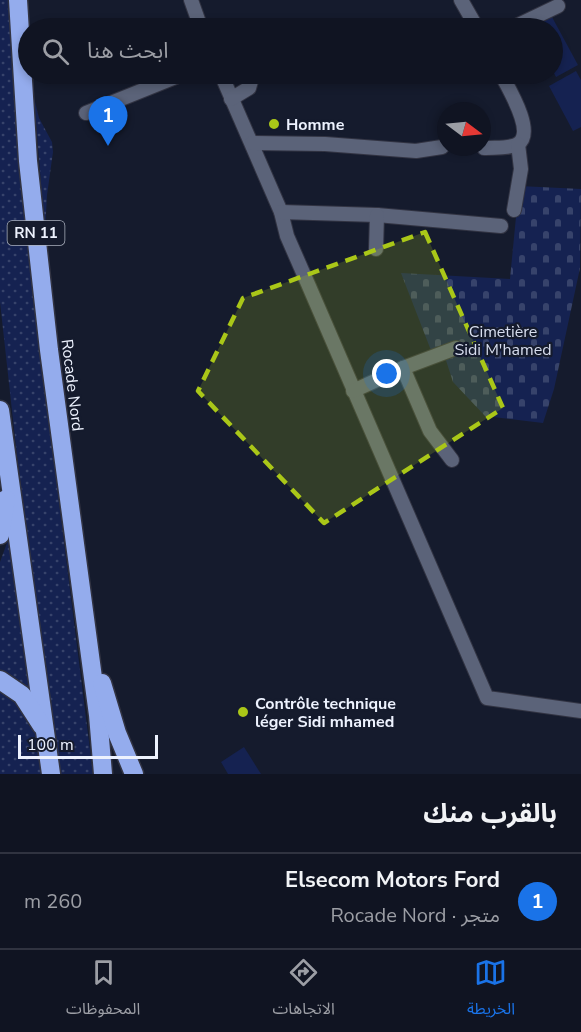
<!DOCTYPE html>
<html lang="ar">
<head>
<meta charset="utf-8">
<style>
  :root { --surface:#101422; --page:#191d2a; --text:#f1f3f6; --muted:#9c9ea5; --line:#303340; --accent:#1a73e8 }
  body { margin:0; font-family:"Nunito Sans","Noto Sans Arabic",sans-serif; background:var(--page); color:var(--text); direction:rtl }
  .compass { position:absolute; left:437px; top:102px; width:54px; height:54px; border-radius:50%; background:var(--surface); box-shadow:0 3px 9px #0003; rotate:106deg }
  .scale { position:absolute; left:18px; bottom:15px; width:140px; box-sizing:border-box; padding-left:6px; border:3px solid #edf2fe; border-top:0; font-size:16px; line-height:21px; white-space:nowrap; color:#edf2fe; -webkit-text-stroke:4px #151b2d; paint-order:stroke }
  .you { position:absolute; left:387px; top:374px; width:21px; height:21px; margin:-15px; border:4px solid #fff; border-radius:50%; background:#1a73e8; box-shadow:0 0 0 9px #1a73e833 }
  .badge { display:grid; place-items:center; width:39px; height:39px; border-radius:50%; background:var(--accent); color:#fff; font-size:20px; font-weight:700 }
  .pin { position:absolute; translate:-50% -50px; filter:drop-shadow(0 2px 3px #0008) }
  .pin::after { content:''; position:absolute; top:32px; width:21px; height:18px; background:inherit; clip-path:polygon(0 0,100% 0,50% 100%) }
  .list { margin:0; padding:0; list-style:none }
  h2 { display:flex; justify-content:space-between; align-items:center; height:78px; margin:0; padding:0 24px; font-size:26px }
  h2 small { font-size:20px; font-weight:400; color:var(--muted) }
  .list li { display:grid; grid-template-columns:39px 1fr auto; gap:18px; align-items:center; box-sizing:border-box; height:96px; padding:0 24px; border-top:2px solid var(--line) }
  .list b { display:block; font-size:22px; white-space:nowrap }
  .list p { margin:0; font-size:20px; white-space:nowrap; color:var(--muted) }
  .list em { font-size:20px; font-style:normal; color:var(--muted) }
  .icon { flex:none; width:33px; height:33px; fill:none; stroke:currentColor; stroke-width:2; stroke-linecap:round; stroke-linejoin:round }
  .map { position:relative; flex:none; width:581px; height:774px; overflow:hidden; direction:ltr }
  .search { position:absolute; background:var(--surface); box-shadow:0 3px 9px #0003; left:18px; right:18px; top:18px; height:66px; display:flex; align-items:center; gap:15px; box-sizing:border-box; padding:0 21px; border-radius:33px; color:var(--muted); font-size:22px }
  .sheet { height:174px; background:var(--surface) }
  nav { display:flex; justify-content:space-around; align-items:center; box-sizing:border-box; height:84px; border-top:2px solid var(--line); background:var(--surface); font-size:16px; color:var(--muted) }
  nav a { display:grid; justify-items:center; gap:3px }
  nav .on { color:var(--accent) }
  .map>svg:first-child { display:block }
  .grass { fill:url(#grass-dots) }
  .cemetery { fill:url(#cemetery-stones) }
  .garden { fill:#152251 }
  .lines { fill:none; stroke-linecap:round; stroke-linejoin:round }
  .minor-casing { stroke:#323443; stroke-width:16 }
  .highway-casing { stroke:#323443; stroke-width:21 }
  .minor { stroke:#5b6379; stroke-width:14 }
  .highway { stroke:#94aced; stroke-width:18 }
  .marked { fill:#aac718; fill-opacity:0.2; stroke:#aac718; stroke-width:4.5; stroke-dasharray:12 8; stroke-linejoin:round }
  .poi-dot { fill:#aac718; stroke:#151b2d; stroke-width:2 }
  .labels { text-anchor:middle; stroke-width:4.5; stroke-linejoin:round; paint-order:stroke }
  .shield { fill:#151b2d; stroke:#acb2bf; stroke-width:1.5 }
  .shield-label { font-size:15px; font-weight:bold; fill:#edf2fe }
  .poi-label { font-size:16px; font-weight:bold; fill:#edf2fe; stroke:#151b2d; text-anchor:start }
  .park-label { font-size:16px; fill:#d8deef; stroke:#151b2d }
  .street-label { font-size:16px; fill:#edf2fe; stroke:#151b2d }
</style>
</head>
<body>
<div class="map">
<svg width="581" height="774" viewBox="0 0 581 774">
  <defs>
    <pattern id="grass-dots" width="8" height="8" patternUnits="userSpaceOnUse" patternTransform="scale(1.5)"><rect width="8" height="8" fill="#152251"/><path d="M2 2h.1M6 6h.1" fill="none" stroke="#37436b" stroke-width="1.8" stroke-linecap="round"/></pattern>
    <pattern id="cemetery-stones" width="16" height="16" patternUnits="userSpaceOnUse" patternTransform="scale(1.5)"><rect width="16" height="16" fill="#152251"/><path d="M2 7V4a2 2 0 0 1 4 0v3zM10 15v-3a2 2 0 0 1 4 0v3z" fill="#37436b"/></pattern>
  </defs>
  <rect width="100%" height="100%" fill="#151b2d"/>
  <g class="grass">
    <path d="M 0,0 L 11,0 L 16,112 L 40,350 L 93,774 L 59,774 L 17,456 L 0,302 Z"/>
    <path d="M 34,98 L 39,118 L 52,142 L 53,152 L 47,195 L 45,232 Z"/>
    <path d="M 11,532 L 36,705 L 0,672 L 0,562 Z"/>
    <path d="M 0,685 L 12,694 L 36,728 L 42,774 L 0,774 Z"/>
  </g>
  <path class="cemetery" d="M 519,186 L 581,189 L 580,268 L 554,389 L 543,423 L 485,416 L 453,382 L 442,348 L 432,353 L 401,273 L 510,279 Z"/>
  <g class="garden">
    <path d="M 552,17 L 578,65 L 556,77 L 553,71 L 552,28 L 532,28 Z"/>
    <path d="M 576,71 L 581,80 L 581,127 L 573,131 L 549,86 Z"/>
    <path d="M 244,747 L 261,774 L 228,774 L 221,762 Z"/>
  </g>
  <g class="lines">
    <defs>
      <g id="minor">
        <path d="M 191,0 L 201,28"/>
        <path d="M 461,0 L 477,28"/>
        <path d="M 512,28 L 558,6"/>
        <path d="M 221,74 L 281,212 L 287,236 L 308,284 L 487,698 L 581,711"/>
        <path d="M 231,99 L 249,88 L 253,74"/>
        <path d="M 86,113 L 183,74"/>
        <path d="M 252,143 L 325,144 L 416,151 L 442,147"/>
        <path d="M 484,148 C 494,147 509,149 518,144 C 536,132 507,86 501,74"/>
        <path d="M 514,210 L 521,169 L 518,144"/>
        <path d="M 281,212 L 377,215 L 501,226"/>
        <path d="M 376,249 L 377,215"/>
        <path d="M 403,368 L 430,431 L 452,460"/>
        <path d="M 353,391 L 403,368 L 456,348"/>
      </g>
      <g id="highway">
        <path d="M 18,0 L 28,161 L 49,350 L 98,715 L 103,774"/>
        <path d="M 0,410 L 51,774"/>
        <path d="M 0,535 L 6,499"/>
        <path d="M 0,680 L 22,695 L 42,726"/>
        <path d="M 102,683 L 117,733 L 134,774"/>
      </g>
    </defs>
    <use href="#minor" class="minor-casing"/>
    <use href="#highway" class="highway-casing"/>
    <use href="#minor" class="minor"/>
    <use href="#highway" class="highway"/>
  </g>
  <path class="marked" d="M 425,232 L 503,408 L 324,523 L 198,391 L 243,298 Z"/>
  <g class="poi-dot">
    <circle cx="274" cy="124" r="6"/>
    <circle cx="243" cy="712" r="6"/>
  </g>
  <g class="labels">
    <rect class="shield" x="7.5" y="221" width="57" height="24" rx="4.5"/>
    <g class="shield-label">
      <text x="36" y="238">RN 11</text>
    </g>
    <g class="poi-label">
      <text x="286" y="130">Homme</text>
      <text x="255" y="709">Contrôle technique<tspan x="255" dy="18">léger Sidi mhamed</tspan></text>
    </g>
    <g class="park-label">
      <text x="503" y="337">Cimetière<tspan x="503" dy="18">Sidi M'hamed</tspan></text>
    </g>
    <g class="street-label">
      <text transform="translate(73 385) rotate(83)" y="6">Rocade Nord</text>
    </g>
  </g>
</svg>
<svg class="compass" viewBox="-18 -18 36 36"><path d="M0-13l5 13h-10z" fill="#e53935"/><path d="M0 13l5-13h-10z" fill="#9c9ea5"/></svg>
<div class="scale">100 m</div>
<div class="you"></div>
<div class="pin badge" style="left:108px;top:146px">1</div>
<div class="search"><svg class="icon" aria-label="search" viewBox="0 0 24 24"><circle cx="10" cy="10" r="6"/><path d="M15 15l6 6"/></svg>ابحث هنا</div>
</div>
<section class="sheet">
<h2>بالقرب منك<small></small></h2>
<ul class="list">
<li><span class="badge">1</span><div><b>Elsecom Motors Ford</b><p>متجر · Rocade Nord</p></div><em>260 m</em></li>
</ul>
</section>
<nav>
<a class="on"><svg class="icon" aria-label="map" viewBox="0 0 24 24"><path d="M3 6l6-2 6 2 6-2v14l-6 2-6-2-6 2zM9 4v14M15 6v14"/></svg>الخريطة</a>
<a><svg class="icon" aria-label="directions" viewBox="0 0 24 24"><path d="M12 3l9 9-9 9-9-9zM9 14v-3h6M13 9l2 2-2 2"/></svg>الاتجاهات</a>
<a><svg class="icon" aria-label="saved" viewBox="0 0 24 24"><path d="M7 4h10v16l-5-4-5 4z"/></svg>المحفوظات</a>
</nav>
</body>
</html>
